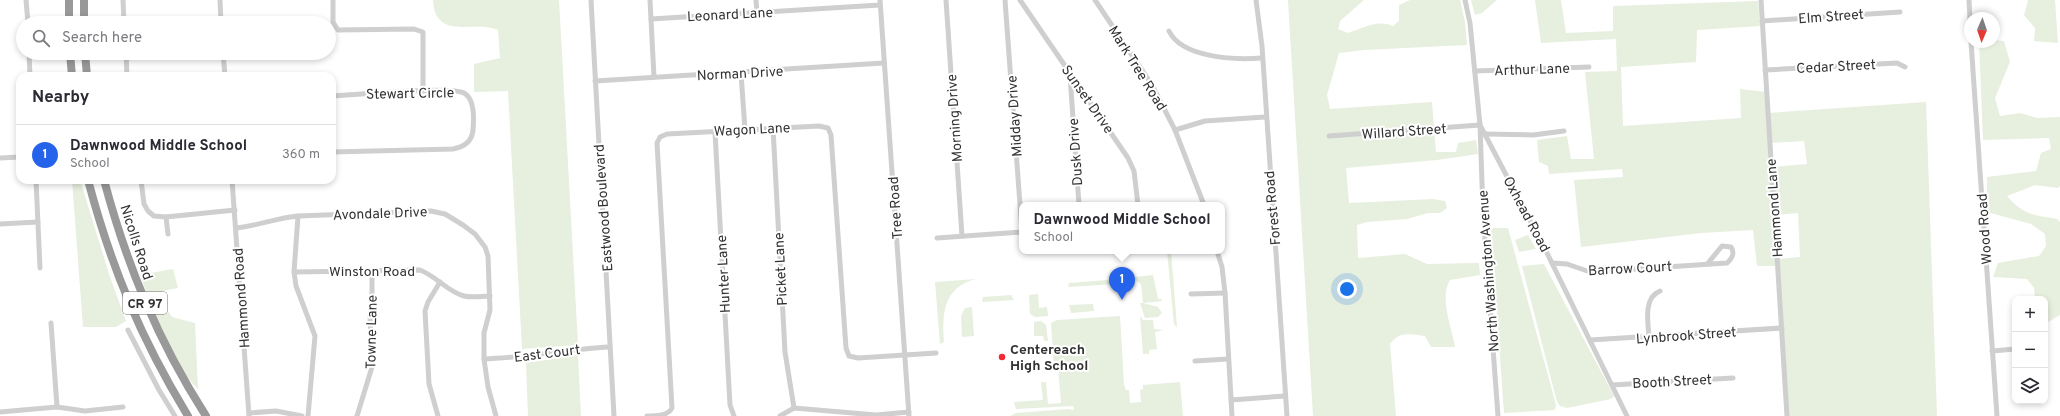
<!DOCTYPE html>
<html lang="en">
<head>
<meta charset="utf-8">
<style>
  :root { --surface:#fff; --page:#f2f2f3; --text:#2b2b33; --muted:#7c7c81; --line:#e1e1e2; --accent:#2563eb }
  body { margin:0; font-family:Overpass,sans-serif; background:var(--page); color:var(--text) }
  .controls { position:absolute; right:12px; bottom:12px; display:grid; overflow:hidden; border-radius:8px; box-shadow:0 2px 6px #0003 }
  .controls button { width:36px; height:36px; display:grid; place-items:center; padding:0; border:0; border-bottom:1px solid var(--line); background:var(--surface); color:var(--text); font:20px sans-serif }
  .compass { position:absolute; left:1964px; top:12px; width:36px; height:36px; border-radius:50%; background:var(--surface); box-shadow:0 2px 6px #0003; rotate:182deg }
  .you { position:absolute; left:1347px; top:289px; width:14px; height:14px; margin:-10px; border:3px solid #fff; border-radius:50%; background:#1a73e8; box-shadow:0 0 0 6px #1a73e833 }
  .badge { display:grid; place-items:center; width:26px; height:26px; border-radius:50%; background:var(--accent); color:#fff; font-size:13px; font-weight:700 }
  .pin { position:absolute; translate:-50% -33px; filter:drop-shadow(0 1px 2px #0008) }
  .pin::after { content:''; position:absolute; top:21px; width:14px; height:12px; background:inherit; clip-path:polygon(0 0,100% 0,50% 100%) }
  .popup { position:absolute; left:1019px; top:202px; width:206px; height:52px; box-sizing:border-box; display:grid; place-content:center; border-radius:8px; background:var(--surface); filter:drop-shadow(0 1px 3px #0005); font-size:13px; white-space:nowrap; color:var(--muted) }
  .popup b { font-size:15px; color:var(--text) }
  .popup::after { content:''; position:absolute; left:50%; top:100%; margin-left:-8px; border:8px solid transparent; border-top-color:var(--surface) }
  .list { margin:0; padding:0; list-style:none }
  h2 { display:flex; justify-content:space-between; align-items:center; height:52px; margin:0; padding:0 16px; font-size:17px }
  h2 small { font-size:13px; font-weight:400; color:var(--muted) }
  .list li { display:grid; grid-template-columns:26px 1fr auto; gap:12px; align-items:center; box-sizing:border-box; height:60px; padding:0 16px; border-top:1px solid var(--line) }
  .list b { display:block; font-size:15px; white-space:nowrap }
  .list p { margin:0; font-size:13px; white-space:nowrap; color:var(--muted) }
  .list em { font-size:13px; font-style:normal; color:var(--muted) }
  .icon { flex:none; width:22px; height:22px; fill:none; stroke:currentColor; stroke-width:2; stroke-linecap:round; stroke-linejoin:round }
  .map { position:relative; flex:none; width:2060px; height:416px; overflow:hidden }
  .search { position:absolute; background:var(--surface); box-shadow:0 2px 6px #0003; left:16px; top:16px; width:320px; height:44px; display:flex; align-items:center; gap:10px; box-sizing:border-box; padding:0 14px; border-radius:22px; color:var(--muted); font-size:15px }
  .panel { position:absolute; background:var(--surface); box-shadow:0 2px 6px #0003; left:16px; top:72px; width:320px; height:112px; border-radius:12px }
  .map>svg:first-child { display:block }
  .green { fill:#e7efdf; fill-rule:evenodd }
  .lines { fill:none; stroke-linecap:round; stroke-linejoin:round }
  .minor { stroke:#cfcfcf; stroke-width:5 }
  .highway { stroke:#999; stroke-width:8 }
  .poi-dot { fill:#f32a33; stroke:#fff; stroke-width:1.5 }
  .labels { text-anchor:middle; stroke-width:4; stroke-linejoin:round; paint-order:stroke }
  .shield { fill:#fff; stroke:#707070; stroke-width:1 }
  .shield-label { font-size:13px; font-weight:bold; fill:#323232 }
  .street-label { font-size:14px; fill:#323232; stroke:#fff }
  .poi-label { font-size:14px; font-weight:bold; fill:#323232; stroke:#fff; text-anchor:start }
</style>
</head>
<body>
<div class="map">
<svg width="2060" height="416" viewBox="0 0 2060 416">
  <rect width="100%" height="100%" fill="#fff"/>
  <g class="green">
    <path d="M 433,0 L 559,0 L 578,345 L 522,349 L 508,91 L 474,92 L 474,64 L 500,58 L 498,30 C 473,20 435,41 433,0 Z"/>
    <path d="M 1288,0 L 1364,0 L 1340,21 L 1338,29 L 1348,33 C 1363,28 1378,19 1393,26 L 1399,21 L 1399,5 L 1410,0 L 1460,0 L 1465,22 L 1467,45 L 1364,50 L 1339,53 L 1327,95 L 1330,109 L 1432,102 L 1436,152 L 1456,152 L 1458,143 L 1476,140 L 1478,154 L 1437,160 L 1346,168 L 1349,203 L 1433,199 L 1445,201 L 1447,208 L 1440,213 L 1428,213 L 1407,219 L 1367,222 L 1357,225 L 1358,258 L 1405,254 L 1427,264 L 1479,263 L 1480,275 L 1450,280 C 1439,298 1452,328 1455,347 L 1431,347 L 1425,336 C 1411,334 1399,331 1390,344 L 1396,416 L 1313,416 Z"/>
    <path d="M 1471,0 L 1497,0 L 1482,13 L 1475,15 Z"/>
    <path d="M 1535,0 L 1561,0 L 1566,33 L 1613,31 L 1613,6 L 1758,1 L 1760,26 L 1697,30 L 1696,62 L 1621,67 L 1623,126 L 1741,118 L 1740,89 L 1766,92 L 1768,113 L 1926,102 L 1937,416 L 1787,416 L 1777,266 L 1757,266 L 1753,230 L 1701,233 L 1581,247 L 1574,180 L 1623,177 L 1622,169 L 1549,174 L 1548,166 L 1539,162 L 1537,140 L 1567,136 L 1571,159 L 1594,159 L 1585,72 L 1617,71 L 1616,39 L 1541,43 ZM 1804,141 L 1807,164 L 1771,167 L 1770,143 ZM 1798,213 L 1800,257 L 1777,259 L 1775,215 Z"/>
    <path d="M 2028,0 L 2055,0 L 2058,43 L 2034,41 L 2035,28 L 2024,15 Z"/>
    <path d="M 1994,40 L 2004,41 L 2010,62 L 1995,98 L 2000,116 L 2020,113 L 2037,118 L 2060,117 L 2060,186 L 2058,188 L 2035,185 L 2007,196 C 2023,215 2034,215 2057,219 L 2060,222 L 2060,315 L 2048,322 L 2045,320 L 2045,299 L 2035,299 L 2034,288 L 2027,279 L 1993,277 L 1998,263 L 2039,256 L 2046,246 L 2045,234 L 2031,224 L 1987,212 L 1987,177 L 2036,171 L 2041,153 L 2051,149 L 2049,138 L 1983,140 L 1979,42 L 1994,42 Z"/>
    <path d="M 72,180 L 80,180 L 110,277 L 126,321 L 116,327 L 83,327 Z"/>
    <path d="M 1493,228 L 1508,228 L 1556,405 L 1555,410 L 1504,413 L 1491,230 Z"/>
    <path d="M 1528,235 L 1536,249 L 1519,252 L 1515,240 Z"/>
    <path d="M 1167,251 L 1171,251 L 1177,327 L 1174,324 Z"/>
    <path d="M 1544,264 L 1614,396 L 1611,399 L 1567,408 L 1560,406 L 1557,402 L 1522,266 Z"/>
    <path d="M 173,269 L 178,288 L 162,291 L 165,307 L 172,317 L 195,323 L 198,389 C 167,359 155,314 140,275 Z"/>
    <path d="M 1153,275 L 1158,299 L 1161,299 L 1162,301 L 1143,303 L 1158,307 L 1162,313 L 1158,317 L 1145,318 L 1140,303 L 1143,303 L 1141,284 L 1135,280 L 1129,284 L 1135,277 Z"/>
    <path d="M 976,279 C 943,287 942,314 944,342 L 940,344 L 935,282 Z"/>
    <path d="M 1107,280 L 1116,284 L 1068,287 L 1069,283 Z"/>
    <path d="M 1038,294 L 1039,308 L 1047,307 L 1048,316 L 1035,317 L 1030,314 L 1029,295 Z"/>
    <path d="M 1011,295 L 1014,300 L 982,302 L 983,297 Z"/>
    <path d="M 1093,304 L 1094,311 L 1071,313 L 1069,305 Z"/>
    <path d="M 972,307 L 974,336 L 962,337 L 961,316 L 965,308 Z"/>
    <path d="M 1120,316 L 1124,385 L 1126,390 L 1129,390 L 1130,403 L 1141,402 L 1140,390 L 1143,389 L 1143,385 L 1180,382 L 1183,416 L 1010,416 L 1016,413 L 1068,409 L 1074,410 L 1073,406 L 1016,409 L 1014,402 L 1043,400 L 1041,382 L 1046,382 L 1048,404 L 1061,403 L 1058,367 L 1054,367 L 1051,323 L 1057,320 Z"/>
    <path d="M 1140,316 L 1143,320 L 1153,320 L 1154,329 L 1164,330 L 1155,332 L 1157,349 L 1149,350 L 1149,354 L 1143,354 Z"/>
    <path d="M 1041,321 L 1046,325 L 1048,341 L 1044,341 L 1043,336 L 1034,336 L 1034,322 Z"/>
    <path d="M 578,355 L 581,416 L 528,416 L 526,363 Z"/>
  </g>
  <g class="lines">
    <g class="minor">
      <path d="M 26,0 L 28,23"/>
      <path d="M 123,0 L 124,23"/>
      <path d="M 220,0 L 221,23"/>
      <path d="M 333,0 L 333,22 L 338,30 L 414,29 L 423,32 L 423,91"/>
      <path d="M 591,0 L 614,416"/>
      <path d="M 650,0 L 654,77"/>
      <path d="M 756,0 L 757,13"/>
      <path d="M 880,0 L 909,416"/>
      <path d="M 946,0 L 962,236"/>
      <path d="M 1020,0 L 1128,158 L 1134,171 L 1138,205"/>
      <path d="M 1095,0 L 1152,85 L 1175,130 L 1204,205"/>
      <path d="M 1256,0 L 1262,46 L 1287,416"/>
      <path d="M 1465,0 L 1470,23 L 1480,125 L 1546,251 L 1627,416"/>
      <path d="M 1761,0 L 1787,416"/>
      <path d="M 1969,0 L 1970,20"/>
      <path d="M 651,19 L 880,5"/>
      <path d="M 1762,21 L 1900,12"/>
      <path d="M 1169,31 C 1182,58 1235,60 1261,58"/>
      <path d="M 1971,42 L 1997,416"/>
      <path d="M 29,53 L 30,76"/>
      <path d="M 126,53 L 127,76"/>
      <path d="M 223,53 L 225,76"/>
      <path d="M 126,58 L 179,53"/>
      <path d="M 1765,70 L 1897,63 L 1905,67"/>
      <path d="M 1475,71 L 1589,67"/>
      <path d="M 741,73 L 745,130"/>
      <path d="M 1070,75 L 1079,205"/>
      <path d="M 595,81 L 884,63"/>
      <path d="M 332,96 C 354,95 450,86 464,93 C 475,99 474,119 473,130 C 472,142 464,147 453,149 L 332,152"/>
      <path d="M 773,128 L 785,352 L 794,408"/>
      <path d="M 1175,130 L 1205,121 L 1265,117"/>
      <path d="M 715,132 L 730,405 L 734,416"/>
      <path d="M 1485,134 L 1533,135 L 1564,131"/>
      <path d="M 1329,136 L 1480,125 L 1483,212 L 1498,416"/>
      <path d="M 0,158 L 20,157"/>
      <path d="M 36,180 L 40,268"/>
      <path d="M 141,180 L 144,204 L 148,211 L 154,216 L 166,217 L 235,210"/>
      <path d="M 232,180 L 249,416"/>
      <path d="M 298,216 L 294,272 L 296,286 L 315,336 L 308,416"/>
      <path d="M 166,217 L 168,234"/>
      <path d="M 0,224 L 38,222"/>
      <path d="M 236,228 C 257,226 276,218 298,216 L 431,211 L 445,214 L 463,225 L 475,234 L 485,247 L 488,256 L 490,310 L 484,333 L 484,359 L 488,387 L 496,416"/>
      <path d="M 937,238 L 1022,232 L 1005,0"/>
      <path d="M 1217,251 L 1222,267 L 1225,293 L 1232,416"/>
      <path d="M 1552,263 L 1567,264 L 1590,272 L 1727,263 C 1732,259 1735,253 1731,247 L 1722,246 L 1708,263"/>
      <path d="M 294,272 L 420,270 C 436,276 448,292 464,296 C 472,298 482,296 490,296"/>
      <path d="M 1191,294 L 1225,293"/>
      <path d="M 51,323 L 57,407"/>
      <path d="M 128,330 L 159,390 L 175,416"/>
      <path d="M 1649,337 C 1648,322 1643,298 1660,291"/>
      <path d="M 1590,340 L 1782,328"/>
      <path d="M 1992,351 L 2015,349"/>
      <path d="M 484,359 C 526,358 567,349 609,347"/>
      <path d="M 1195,361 L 1228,359"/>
      <path d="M 1612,385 L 1733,378"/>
      <path d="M 1231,400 L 1285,396"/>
      <path d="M 0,412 L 57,407 L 85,411 L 123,407"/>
      <path d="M 249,413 L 276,411 L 302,416"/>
      <path d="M 357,416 L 372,367 L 370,314 L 372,299 L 372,270"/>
      <path d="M 438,416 L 429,384 L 425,311 L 428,302 L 440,282"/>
      <path d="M 647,416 C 656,416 668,416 672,408 L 657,143 L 660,137 L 667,134 L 819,126 L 828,128 L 831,135 L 846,348 L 849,356 L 858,358 L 936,353"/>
      <path d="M 780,416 L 794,408 L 876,415 L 909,412"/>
    </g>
    <g class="highway">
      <path d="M 69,0 L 69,23"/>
      <path d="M 84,23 L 84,0"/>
      <path d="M 70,53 L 72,76"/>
      <path d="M 85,53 L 87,76"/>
      <path d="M 88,180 C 111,267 141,339 188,416"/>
      <path d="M 104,180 C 127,266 158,341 206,416"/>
    </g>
  </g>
  <circle class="poi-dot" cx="1002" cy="357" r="4"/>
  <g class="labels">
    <rect class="shield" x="123" y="292" width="44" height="22" rx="3"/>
    <g class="shield-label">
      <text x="145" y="308">CR 97</text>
    </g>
    <g class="street-label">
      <text transform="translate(730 14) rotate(-3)" y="5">Leonard Lane</text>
      <text transform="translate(1831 16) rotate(-4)" y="5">Elm Street</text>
      <text transform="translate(1836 66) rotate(-3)" y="5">Cedar Street</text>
      <text transform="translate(1138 68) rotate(58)" y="5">Mark Tree Road</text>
      <text transform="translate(1532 69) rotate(-2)" y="5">Arthur Lane</text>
      <text transform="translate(740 73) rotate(-3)" y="5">Norman Drive</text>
      <text transform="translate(410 93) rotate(-1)" y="5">Stewart Circle</text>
      <text transform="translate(1088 99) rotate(55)" y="5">Sunset Drive</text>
      <text transform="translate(1014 116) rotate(-94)" y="5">Midday Drive</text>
      <text transform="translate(954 118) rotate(-94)" y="5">Morning Drive</text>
      <text transform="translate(752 129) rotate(-3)" y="5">Wagon Lane</text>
      <text transform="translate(1404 131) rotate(-4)" y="5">Willard Street</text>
      <text transform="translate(1075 152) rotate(-94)" y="5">Dusk Drive</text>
      <text transform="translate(603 208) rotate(-94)" y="5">Eastwood Boulevard</text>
      <text transform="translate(895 208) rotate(-94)" y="5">Tree Road</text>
      <text transform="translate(1272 208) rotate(-95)" y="5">Forest Road</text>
      <text transform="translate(1774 208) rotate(-94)" y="5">Hammond Lane</text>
      <text transform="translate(380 213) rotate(-2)" y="5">Avondale Drive</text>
      <text transform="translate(1527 214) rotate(62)" y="5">Oxhead Road</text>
      <text transform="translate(1984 229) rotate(-94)" y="5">Wood Road</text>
      <text transform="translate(137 242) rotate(72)" y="5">Nicolls Road</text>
      <text transform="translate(1630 268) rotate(-3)" y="5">Barrow Court</text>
      <text transform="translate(780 269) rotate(-93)" y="5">Picket Lane</text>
      <text x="372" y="276">Winston Road</text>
      <text transform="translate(1488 271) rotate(-94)" y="5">North Washington Avenue</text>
      <text transform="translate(723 274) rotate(-93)" y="5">Hunter Lane</text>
      <text transform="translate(241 298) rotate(-94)" y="5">Hammond Road</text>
      <text transform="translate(371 332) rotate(-89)" y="5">Towne Lane</text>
      <text transform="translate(1686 335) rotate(-4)" y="5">Lynbrook Street</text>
      <text transform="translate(547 353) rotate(-7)" y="5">East Court</text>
      <text transform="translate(1672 381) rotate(-3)" y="5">Booth Street</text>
    </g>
    <g class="poi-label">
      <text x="1010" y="354">Centereach<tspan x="1010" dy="16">High School</tspan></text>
    </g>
  </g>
</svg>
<div class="controls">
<button>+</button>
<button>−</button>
<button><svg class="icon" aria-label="layers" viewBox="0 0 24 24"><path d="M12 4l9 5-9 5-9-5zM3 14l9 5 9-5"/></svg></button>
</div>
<svg class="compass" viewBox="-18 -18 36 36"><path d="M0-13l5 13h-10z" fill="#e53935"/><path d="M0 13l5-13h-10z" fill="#7c7c81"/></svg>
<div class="you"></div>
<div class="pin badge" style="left:1122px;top:300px">1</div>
<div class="popup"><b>Dawnwood Middle School</b>School</div>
<div class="search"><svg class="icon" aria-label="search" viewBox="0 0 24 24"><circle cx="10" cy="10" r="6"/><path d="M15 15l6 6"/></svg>Search here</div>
<section class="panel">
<h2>Nearby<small></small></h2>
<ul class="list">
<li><span class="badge">1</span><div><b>Dawnwood Middle School</b><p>School</p></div><em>360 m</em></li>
</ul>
</section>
</div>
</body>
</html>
